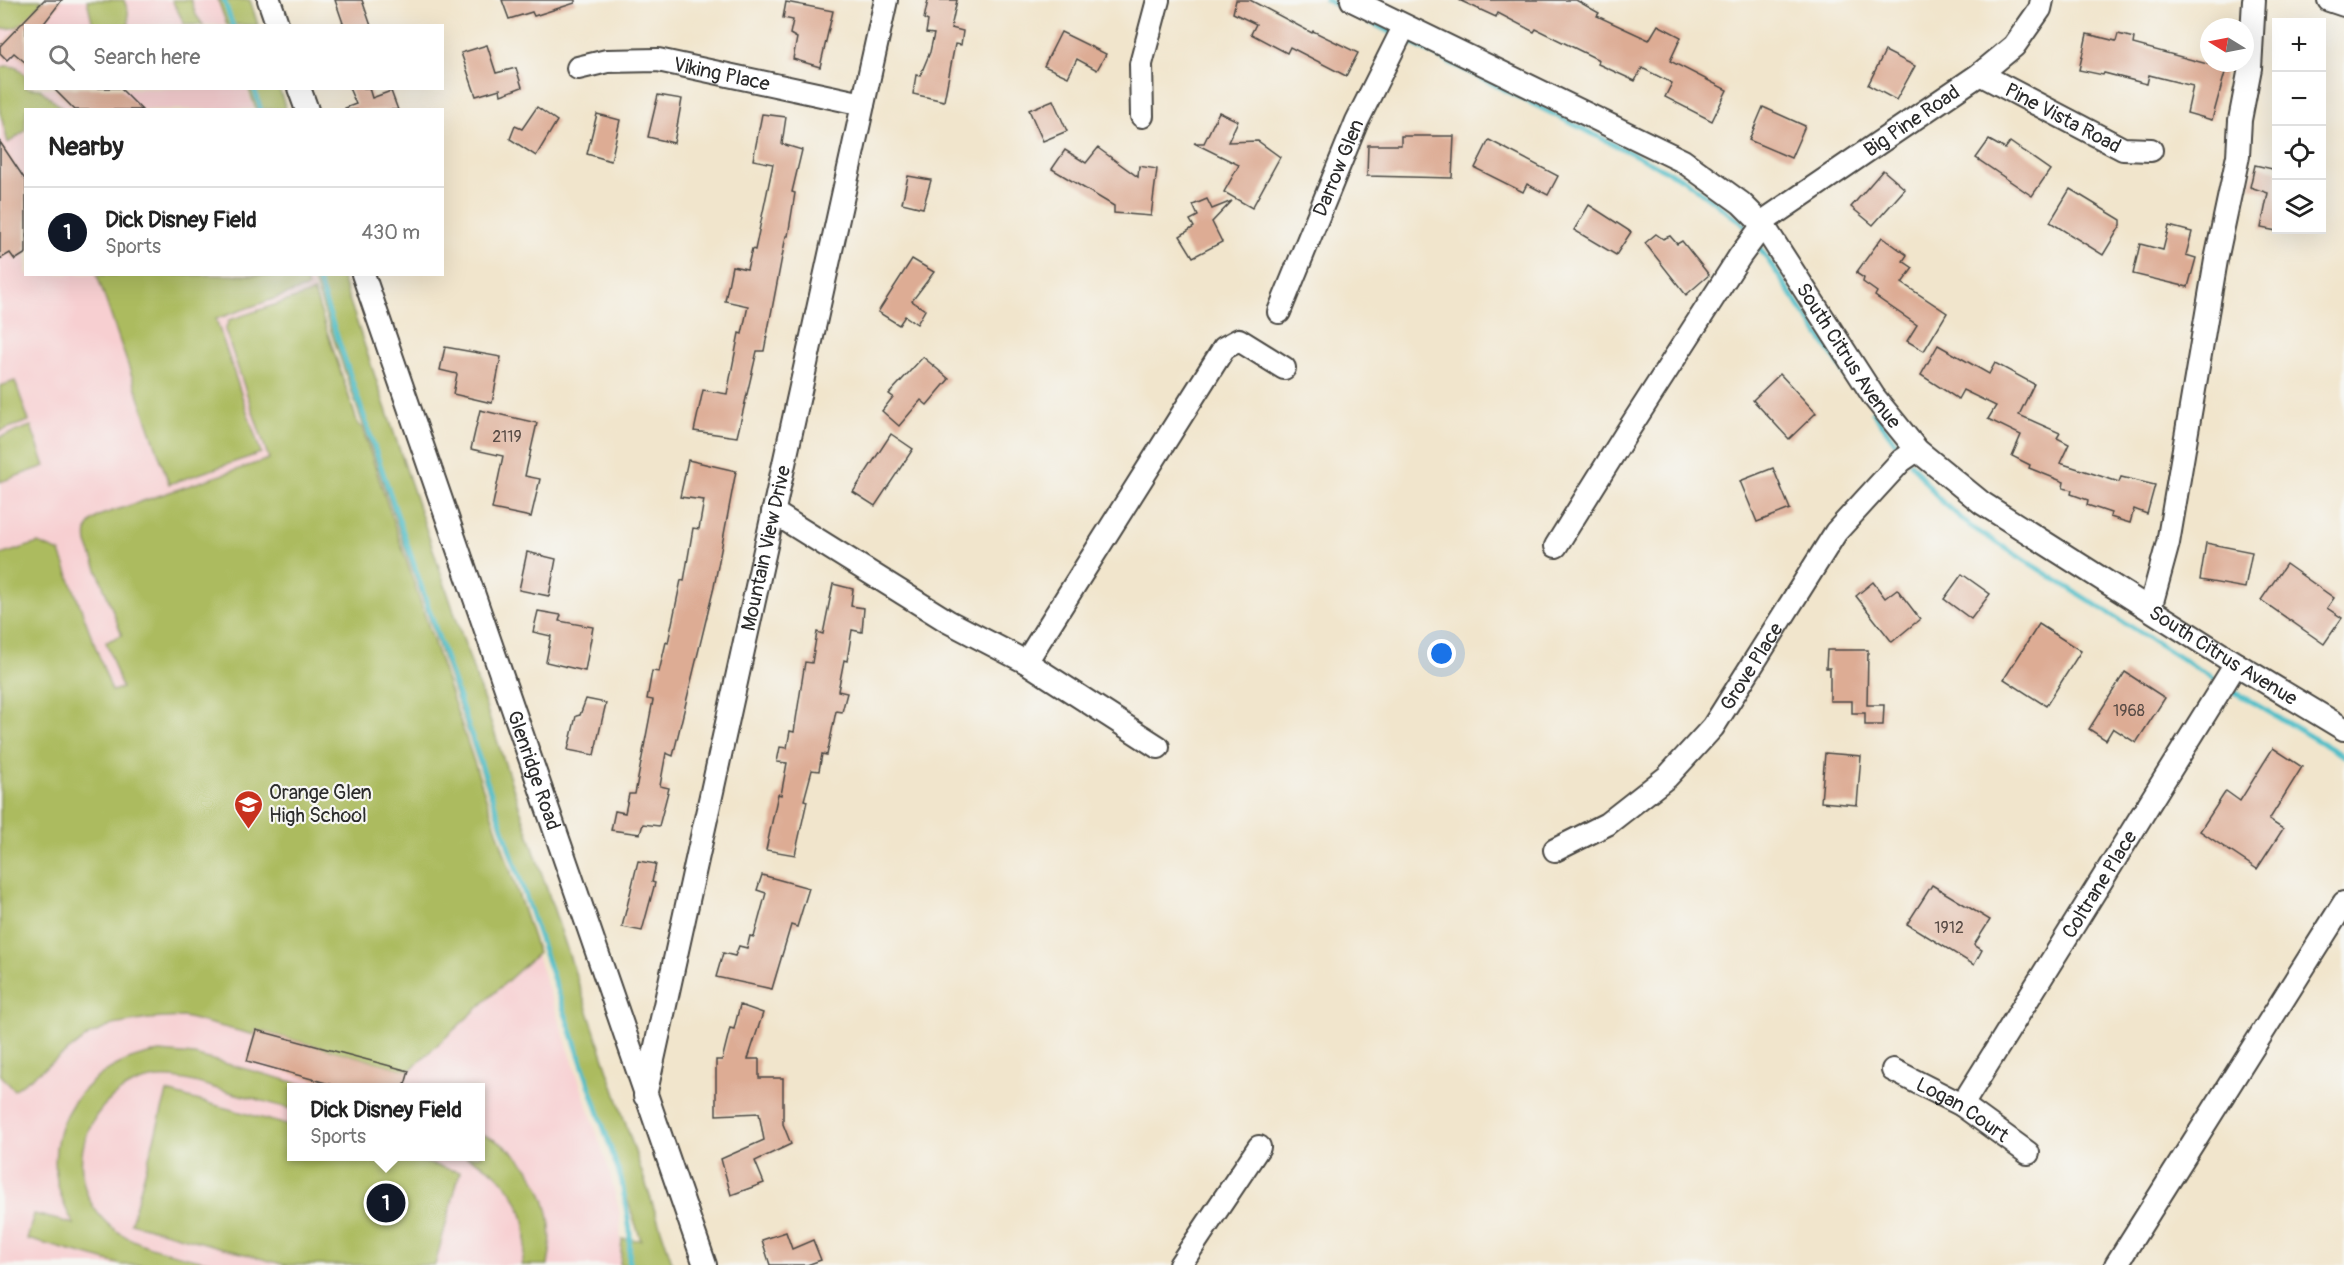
<!DOCTYPE html>
<html lang="en">
<head>
<meta charset="utf-8">
<style>
  :root { --surface:#fff; --page:#f6f6f6; --text:#222; --muted:#767676; --line:#e0e0e0; --accent:#111827 }
  body { margin:0; font-family:Pangolin,sans-serif; background:var(--page); color:var(--text) }
  .controls { position:absolute; right:18px; top:18px; display:grid; overflow:hidden; border-radius:0px; box-shadow:0 6px 24px #0002 }
  .controls button { width:54px; height:54px; display:grid; place-items:center; padding:0; border:0; border-bottom:2px solid var(--line); background:var(--surface); color:var(--text); font:30px sans-serif }
  .compass { position:absolute; left:2200px; top:18px; width:54px; height:54px; border-radius:50%; background:var(--surface); box-shadow:0 6px 24px #0002; rotate:280deg }
  .you { position:absolute; left:1442px; top:654px; width:21px; height:21px; margin:-15px; border:4px solid #fff; border-radius:50%; background:#1a73e8; box-shadow:0 0 0 9px #1a73e833 }
  .badge { display:grid; place-items:center; width:39px; height:39px; border-radius:50%; background:var(--accent); color:#fff; font-size:20px; font-weight:700 }
  .pin { position:absolute; translate:-50% -50%; border:3px solid #fff; box-shadow:0 2px 6px #0006 }
  .popup { position:absolute; left:287px; top:1083px; width:198px; height:78px; box-sizing:border-box; display:grid; place-content:center; border-radius:0px; background:var(--surface); filter:drop-shadow(0 2px 4px #0005); font-size:20px; white-space:nowrap; color:var(--muted) }
  .popup b { font-size:22px; color:var(--text) }
  .popup::after { content:''; position:absolute; left:50%; top:100%; margin-left:-12px; border:12px solid transparent; border-top-color:var(--surface) }
  .list { margin:0; padding:0; list-style:none }
  h2 { display:flex; justify-content:space-between; align-items:center; height:78px; margin:0; padding:0 24px; font-size:26px }
  h2 small { font-size:20px; font-weight:400; color:var(--muted) }
  .list li { display:grid; grid-template-columns:39px 1fr auto; gap:18px; align-items:center; box-sizing:border-box; height:90px; padding:0 24px; border-top:2px solid var(--line) }
  .list b { display:block; font-size:22px; white-space:nowrap }
  .list p { margin:0; font-size:20px; white-space:nowrap; color:var(--muted) }
  .list em { font-size:20px; font-style:normal; color:var(--muted) }
  .icon { flex:none; width:33px; height:33px; fill:none; stroke:currentColor; stroke-width:2; stroke-linecap:round; stroke-linejoin:round }
  .map { position:relative; flex:none; width:2344px; height:1265px; overflow:hidden }
  .search { position:absolute; background:var(--surface); box-shadow:0 6px 24px #0002; left:24px; top:24px; width:420px; height:66px; display:flex; align-items:center; gap:15px; box-sizing:border-box; padding:0 21px; border-radius:0px; color:var(--muted); font-size:22px }
  .panel { position:absolute; background:var(--surface); box-shadow:0 6px 24px #0002; left:24px; top:108px; width:420px; height:168px; border-radius:0px }
  .map>svg:first-child { display:block }
  .built { fill:#f7cfd1; fill-rule:evenodd }
  .green { fill:#acbb5e; stroke:#6c7344; stroke-width:1.5 }
  .lines { fill:none; stroke-linecap:round; stroke-linejoin:round }
  .stream { stroke:#50bec8; stroke-width:5 }
  .building { fill:#ddac94 }
  .minor-casing { stroke:#494743; stroke-width:26 }
  .minor { stroke:#fff; stroke-width:22 }
  .labels { text-anchor:middle; stroke-width:4.5; stroke-linejoin:round; paint-order:stroke }
  .number-label { font-size:16px; fill:#584b45 }
  .street-label { font-size:20px; fill:#2b2b2b; stroke:#f6f6f2 }
  .poi-label { font-size:20px; fill:#2b2b2b; stroke:#f6f6f2; text-anchor:start }
</style>
</head>
<body>
<div class="map">
<svg width="2344" height="1265" viewBox="0 0 2344 1265">
  <rect width="100%" height="100%" fill="#f6f6f2"/>
  <filter id="ink" filterUnits="userSpaceOnUse"><feTurbulence type="fractalNoise" baseFrequency=".0167" numOctaves="2"/><feDisplacementMap in="SourceGraphic" scale="12" xChannelSelector="R" yChannelSelector="G"/><feConvolveMatrix kernelMatrix="1 2 1 2 8 2 1 2 1" color-interpolation-filters="sRGB"/></filter>
  <filter id="wash" filterUnits="userSpaceOnUse"><feTurbulence type="fractalNoise" baseFrequency=".008" numOctaves="4" result="noise"/><feDisplacementMap in="SourceGraphic" scale="24" xChannelSelector="R" yChannelSelector="G"/><feGaussianBlur stdDeviation="1.35" result="paint"/><feColorMatrix in="noise" values="0 0 0 0 0 0 0 0 0 0 0 0 0 0 0 0 0 1.4 0 .05"/><feComposite in="paint" operator="in"/></filter>
  <g filter="url(#wash)">
    <rect width="100%" height="100%" fill="#f1e5cc"/>
    <path class="built" d="M 0,0 L 217,0 L 226,25 L 26,26 L 26,88 L 247,89 L 254,109 L 26,110 L 26,274 L 309,275 L 609,1170 L 620,1214 L 621,1253 L 620,1265 L 0,1265 ZM 292,1088 L 480,1088 L 480,1156 L 292,1156 Z"/>
    <g class="green">
      <path d="M 0,0 L 43,0 C 29,16 23,32 0,28 Z"/>
      <path d="M 87,0 L 124,0 L 128,11 L 129,25 L 93,25 Z"/>
      <path d="M 172,0 L 191,0 L 196,15 L 203,25 L 185,25 Z"/>
      <path d="M 218,0 L 250,0 L 258,25 L 227,25 Z"/>
      <path d="M 5,66 L 17,67 L 25,75 L 26,88 L 40,89 L 63,109 L 26,110 L 25,131 L 8,143 L 0,112 L 0,68 Z"/>
      <path d="M 249,89 L 279,89 L 286,109 L 256,109 Z"/>
      <path d="M 97,275 L 304,275 L 308,287 L 216,319 L 261,453 L 169,484 Z"/>
      <path d="M 312,275 L 341,275 L 673,1265 L 620,1265 L 622,1239 L 641,1240 Z"/>
      <path d="M 314,292 L 358,424 L 362,428 L 538,953 L 409,1071 L 256,1030 L 255,1035 L 184,1017 L 148,1019 L 113,1025 L 90,1035 L 14,1090 L 0,1074 L 0,555 L 38,543 L 60,552 L 112,691 L 122,688 L 106,642 L 122,635 L 87,543 C 85,529 88,522 101,515 L 269,459 L 225,330 L 229,320 Z"/>
      <path d="M 15,381 L 29,421 L 0,431 L 0,386 Z"/>
      <path d="M 31,426 L 45,466 L 0,482 L 0,437 Z"/>
      <path d="M 160,1052 L 194,1055 L 312,1087 L 292,1088 L 291,1109 C 268,1102 244,1096 221,1090 C 201,1084 179,1076 158,1078 C 86,1086 54,1177 110,1226 C 137,1249 187,1256 221,1265 L 122,1265 L 27,1239 L 34,1214 L 74,1224 C 27,1147 73,1064 160,1052 Z"/>
      <path d="M 167,1092 L 291,1126 L 292,1156 L 404,1157 L 460,1172 L 435,1265 L 285,1265 L 131,1223 Z"/>
      <path d="M 481,1134 C 535,1154 559,1211 548,1265 L 521,1265 C 537,1219 510,1172 466,1157 L 480,1156 Z"/>
    </g>
    <g class="lines">
      <g class="stream">
        <path d="M 224,0 L 233,26"/>
        <path d="M 1326,0 L 1394,34"/>
        <path d="M 1405,40 L 1685,180 L 1746,226 L 1751,234"/>
        <path d="M 254,88 L 261,110"/>
        <path d="M 1757,244 L 1848,378"/>
        <path d="M 316,274 L 622,1182 L 630,1231 L 629,1265"/>
        <path d="M 1873,412 L 1903,453"/>
        <path d="M 1911,463 L 1938,498 L 1970,526 L 2219,682"/>
        <path d="M 2226,687 L 2344,756"/>
      </g>
    </g>
    <g id="blocks">
      <g class="building">
        <path d="M 44,0 L 62,0 L 42,26 L 26,26 L 26,63 L 14,53 L 7,60 L 0,53 L 0,46 Z"/>
        <path d="M 335,0 L 362,0 L 371,26 L 344,26 Z"/>
        <path d="M 502,0 L 575,0 L 575,3 L 534,16 L 532,12 L 509,19 Z"/>
        <path d="M 928,0 L 957,0 L 951,28 L 963,31 L 961,45 L 955,44 L 944,101 L 913,94 L 916,75 L 920,76 L 930,52 L 934,34 L 926,33 L 928,21 L 924,19 Z"/>
        <path d="M 1236,0 L 1250,0 L 1312,33 L 1313,31 L 1358,53 L 1346,76 L 1290,47 L 1287,53 L 1251,34 L 1256,24 L 1233,13 Z"/>
        <path d="M 1459,0 L 1576,0 L 1599,13 L 1597,16 L 1649,40 L 1658,25 L 1681,37 L 1670,61 L 1727,90 L 1712,121 L 1665,97 L 1672,83 L 1642,68 L 1635,81 L 1598,64 L 1599,60 L 1536,29 L 1534,32 L 1498,13 L 1496,17 Z"/>
        <path d="M 786,2 L 833,11 L 820,67 L 793,59 L 797,38 L 790,34 L 793,20 L 783,18 Z"/>
        <path d="M 1061,32 L 1106,54 L 1097,70 L 1077,59 L 1068,77 L 1044,66 Z"/>
        <path d="M 2087,34 L 2116,41 L 2118,34 L 2134,38 L 2133,44 L 2226,69 L 2212,120 L 2187,113 L 2193,86 L 2149,75 L 2147,84 L 2104,73 L 2103,75 L 2079,70 Z"/>
        <path d="M 487,45 L 496,73 L 516,68 L 522,87 L 501,95 L 500,89 L 476,96 L 461,53 Z"/>
        <path d="M 1885,51 L 1915,66 L 1896,100 L 1868,85 Z"/>
        <path d="M 53,88 L 120,88 L 142,110 L 75,110 Z"/>
        <path d="M 349,88 L 369,88 L 372,98 L 391,91 L 398,110 L 345,110 L 345,108 L 356,104 Z"/>
        <path d="M 658,95 L 682,99 L 674,143 L 648,137 Z"/>
        <path d="M 1053,100 L 1067,131 L 1043,141 L 1029,110 Z"/>
        <path d="M 537,107 L 557,121 L 536,156 L 510,139 L 515,126 L 522,129 Z"/>
        <path d="M 1763,107 L 1805,126 L 1791,158 L 1749,140 Z"/>
        <path d="M 1219,112 L 1238,121 L 1228,142 L 1258,141 L 1280,157 L 1252,208 L 1224,192 L 1239,165 L 1194,143 L 1204,143 Z"/>
        <path d="M 597,114 L 620,120 L 611,161 L 587,154 Z"/>
        <path d="M 762,114 L 786,117 L 782,144 L 802,150 L 792,192 L 795,193 L 788,236 L 786,236 L 764,351 L 757,351 L 737,437 L 694,431 L 703,390 L 727,394 L 739,333 L 742,334 L 748,306 L 725,301 L 732,266 L 747,269 L 752,249 L 755,250 L 773,164 L 753,160 Z"/>
        <path d="M 1401,136 L 1454,136 L 1452,178 L 1367,176 L 1368,145 L 1401,145 Z"/>
        <path d="M 1489,140 L 1558,176 L 1548,195 L 1527,184 L 1523,192 L 1475,168 Z"/>
        <path d="M 1989,140 L 2005,149 L 2010,142 L 2050,170 L 2032,196 L 1976,158 Z"/>
        <path d="M 0,142 L 26,181 L 26,253 L 15,260 L 10,253 L 0,259 Z"/>
        <path d="M 1098,148 L 1138,177 L 1139,166 L 1157,169 L 1151,216 L 1114,213 L 1114,206 L 1052,169 L 1065,150 L 1086,163 Z"/>
        <path d="M 2255,165 L 2277,170 L 2277,231 L 2261,228 L 2268,193 L 2250,187 Z"/>
        <path d="M 1883,170 L 1905,189 L 1873,225 L 1851,207 Z"/>
        <path d="M 908,176 L 931,180 L 923,208 L 902,203 Z"/>
        <path d="M 2070,189 L 2121,220 L 2121,225 L 2103,255 L 2050,222 Z"/>
        <path d="M 1207,199 L 1212,209 L 1232,201 L 1212,222 L 1222,242 L 1193,257 L 1180,236 L 1194,227 L 1190,220 L 1198,216 L 1193,205 Z"/>
        <path d="M 1589,205 L 1631,232 L 1616,255 L 1574,230 Z"/>
        <path d="M 2169,226 L 2192,232 L 2186,255 L 2196,258 L 2188,287 L 2133,274 L 2140,244 L 2163,250 Z"/>
        <path d="M 1656,234 L 1663,239 L 1670,236 L 1677,244 L 1682,241 L 1709,275 L 1686,295 L 1645,243 Z"/>
        <path d="M 1882,237 L 1907,255 L 1903,261 L 1913,268 L 1902,283 L 1947,313 L 1924,351 L 1907,341 L 1917,325 L 1875,296 L 1877,292 L 1863,282 L 1864,278 L 1856,273 Z"/>
        <path d="M 912,259 L 934,272 L 912,301 L 925,310 L 917,324 L 905,316 L 899,325 L 878,312 Z"/>
        <path d="M 1938,345 L 1989,374 L 1995,363 L 2034,384 L 2019,415 L 2060,433 L 2057,438 L 2069,444 L 2060,463 L 2119,482 L 2121,477 L 2155,485 L 2147,514 L 2134,509 L 2130,523 L 2110,517 L 2111,513 L 2087,505 L 2088,500 L 2071,494 L 2072,490 L 2063,488 L 2064,482 L 2029,468 L 2030,465 L 2012,456 L 2021,435 L 1988,419 L 1996,406 L 1963,390 L 1958,399 L 1921,375 Z"/>
        <path d="M 445,347 L 501,357 L 492,403 L 453,394 L 457,374 L 440,370 Z"/>
        <path d="M 923,357 L 949,379 L 927,405 L 921,400 L 899,426 L 882,411 L 893,397 L 889,394 Z"/>
        <path d="M 1780,374 L 1816,413 L 1789,439 L 1753,400 Z"/>
        <path d="M 480,410 L 537,423 L 525,476 L 540,479 L 531,517 L 492,509 L 503,456 L 471,449 Z"/>
        <path d="M 891,434 L 913,449 L 875,506 L 853,492 Z"/>
        <path d="M 688,460 L 736,471 L 714,587 L 673,756 L 666,753 L 660,786 L 669,788 L 659,826 L 643,824 L 640,834 L 611,830 L 615,811 L 625,813 L 629,794 L 635,794 L 653,700 L 647,699 L 652,671 L 659,672 L 666,642 L 668,643 L 681,580 L 684,581 L 693,528 L 699,529 L 704,500 L 680,497 Z"/>
        <path d="M 1773,468 L 1790,509 L 1757,522 L 1740,481 Z"/>
        <path d="M 2206,543 L 2252,552 L 2245,588 L 2200,580 Z"/>
        <path d="M 527,552 L 556,559 L 549,596 L 519,590 Z"/>
        <path d="M 2286,564 L 2334,598 L 2327,608 L 2342,618 L 2324,644 L 2261,600 Z"/>
        <path d="M 1962,574 L 1990,594 L 1971,619 L 1944,599 Z"/>
        <path d="M 1873,582 L 1885,598 L 1897,589 L 1920,619 L 1892,642 L 1856,596 Z"/>
        <path d="M 833,584 L 853,589 L 851,606 L 864,608 L 862,632 L 852,630 L 847,661 L 844,660 L 838,691 L 847,693 L 842,712 L 836,711 L 827,755 L 822,754 L 819,771 L 812,770 L 804,800 L 807,801 L 795,855 L 766,850 L 778,794 L 781,795 L 787,763 L 777,762 L 780,747 L 787,748 L 790,731 L 794,732 L 805,662 L 812,663 L 817,632 L 823,634 Z"/>
        <path d="M 538,611 L 561,615 L 559,621 L 593,627 L 585,671 L 546,662 L 551,636 L 533,632 Z"/>
        <path d="M 2039,624 L 2081,651 L 2046,706 L 2004,679 Z"/>
        <path d="M 1827,650 L 1868,650 L 1867,705 L 1884,705 L 1883,725 L 1865,725 L 1865,713 L 1852,713 L 1852,701 L 1830,701 L 1830,668 L 1826,668 Z"/>
        <path d="M 2125,672 L 2165,698 L 2136,743 L 2113,728 L 2106,740 L 2089,729 Z"/>
        <path d="M 586,699 L 606,703 L 594,755 L 568,750 L 576,716 L 580,715 Z"/>
        <path d="M 2273,748 L 2302,767 L 2269,820 L 2283,829 L 2257,869 L 2200,831 L 2226,791 L 2240,801 Z"/>
        <path d="M 1825,753 L 1861,756 L 1857,805 L 1821,802 Z"/>
        <path d="M 638,861 L 656,864 L 652,882 L 655,883 L 642,931 L 622,927 Z"/>
        <path d="M 762,875 L 809,888 L 797,927 L 791,925 L 772,989 L 716,977 L 723,953 L 735,956 L 739,946 L 747,948 L 750,936 L 754,937 L 766,893 L 757,890 Z"/>
        <path d="M 1932,885 L 1990,920 L 1974,945 L 1982,950 L 1974,965 L 1907,924 Z"/>
        <path d="M 740,1005 L 763,1013 L 748,1059 L 759,1059 L 759,1078 L 783,1078 L 783,1124 L 791,1144 L 755,1161 L 764,1183 L 731,1195 L 721,1159 L 764,1140 L 759,1113 L 716,1115 L 716,1060 L 722,1060 L 730,1028 L 734,1029 Z"/>
        <path d="M 256,1030 L 409,1071 L 404,1088 L 344,1088 L 247,1061 Z"/>
        <path d="M 786,1232 L 792,1249 L 813,1240 L 821,1260 L 807,1265 L 770,1265 L 762,1240 Z"/>
      </g>
    </g>
  </g>
  <g filter="url(#ink)">
    <use href="#blocks" fill-opacity="0" stroke="#494743" stroke-width="1.5"/>
    <g class="lines">
      <defs>
        <g id="minor">
          <path d="M 269,0 L 278,26"/>
          <path id="s1" d="M 1352,0 L 1683,161 L 1741,203 L 1763,225 L 1874,397 L 1917,450 L 1982,503 L 2236,664 L 2344,729"/>
          <path d="M 2329,0 L 2344,5"/>
          <path id="s2" d="M 578,68 L 607,61 L 658,60 L 863,104"/>
          <path id="s3" d="M 1980,74 L 2123,149 L 2151,150"/>
          <path d="M 299,88 L 307,110"/>
          <path d="M 1142,116 L 1141,64 L 1158,0"/>
          <path id="s4" d="M 1761,223 L 1980,74 L 2014,46 L 2040,9 L 2042,0"/>
          <path id="s5" d="M 363,274 L 705,1265"/>
          <path id="s6" d="M 1279,312 L 1357,121 L 1404,27"/>
          <path d="M 773,512 L 949,622 L 1026,662 L 1158,747"/>
          <path d="M 1556,546 L 1627,432 L 1740,256 L 1763,225"/>
          <path d="M 2150,609 L 2168,543 L 2216,260 L 2238,156 L 2240,120 L 2250,68 L 2254,0"/>
          <path d="M 1026,662 L 1224,348 L 1239,340 L 1284,368"/>
          <path id="s7" d="M 1555,850 L 1607,824 L 1667,777 L 1713,727 L 1836,532 L 1901,461 L 1917,450"/>
          <path id="s8" d="M 1893,1070 L 1962,1105 L 2028,1153"/>
          <path id="s9" d="M 645,1096 L 886,0"/>
          <path id="s10" d="M 1962,1105 L 2236,664"/>
          <path d="M 1180,1265 L 1259,1147"/>
          <path d="M 2116,1265 L 2344,903"/>
        </g>
      </defs>
      <use href="#minor" class="minor-casing"/>
      <use href="#minor" class="minor"/>
    </g>
  </g>
  <defs>
    <symbol id="school-pin" viewBox="-11 -11 22 30"><path d="M0 17L-7.5 6A9.5 9.5 0 1 1 7.5 6Z" fill="#c8321e" stroke="#f6f6f2"/><path d="M0-5L7-2L0 1L-7-2ZM-4 1L0 2.5L4 1V4Q0 6-4 4Z" fill="#fff"/></symbol>
  </defs>
  <g fill-rule="evenodd">
    <use href="#school-pin" x="232" y="788" width="33" height="45"/>
  </g>
  <g class="labels">
    <g class="number-label">
      <text x="507" y="442">2119</text>
      <text x="2129" y="716">1968</text>
      <text x="1949" y="933">1912</text>
    </g>
    <g class="street-label">
      <text dy="7" stroke="none"><textPath href="#s2" startOffset="146">Viking Place</textPath></text>
      <text dy="7" stroke="none"><textPath href="#s3" startOffset="94">Pine Vista Road</textPath></text>
      <text dy="7" stroke="none"><textPath href="#s4" startOffset="182">Big Pine Road</textPath></text>
      <text dy="7" stroke="none"><textPath href="#s6" startOffset="156">Darrow Glen</textPath></text>
      <text dy="7" stroke="none"><textPath href="#s1" startOffset="627">South Citrus Avenue</textPath></text>
      <text dy="7" stroke="none"><textPath href="#s9" startOffset="561">Mountain View Drive</textPath></text>
      <text dy="7" stroke="none"><textPath href="#s1" startOffset="1113">South Citrus Avenue</textPath></text>
      <text dy="7" stroke="none"><textPath href="#s7" startOffset="274">Grove Place</textPath></text>
      <text dy="7" stroke="none"><textPath href="#s5" startOffset="525">Glenridge Road</textPath></text>
      <text dy="7" stroke="none"><textPath href="#s10" startOffset="260">Coltrane Place</textPath></text>
      <text dy="7" stroke="none"><textPath href="#s8" startOffset="80">Logan Court</textPath></text>
    </g>
    <g class="poi-label">
      <text x="269" y="799">Orange Glen<tspan x="269" dy="23">High School</tspan></text>
    </g>
  </g>
</svg>
<div class="controls">
<button>+</button>
<button>−</button>
<button><svg class="icon" aria-label="locate" viewBox="0 0 24 24"><circle cx="12" cy="12" r="6"/><path d="M12 2v4M12 18v4M2 12h4M18 12h4"/></svg></button>
<button><svg class="icon" aria-label="layers" viewBox="0 0 24 24"><path d="M12 4l9 5-9 5-9-5zM3 14l9 5 9-5"/></svg></button>
</div>
<svg class="compass" viewBox="-18 -18 36 36"><path d="M0-13l5 13h-10z" fill="#e53935"/><path d="M0 13l5-13h-10z" fill="#767676"/></svg>
<div class="you"></div>
<div class="pin badge" style="left:386px;top:1203px">1</div>
<div class="popup"><b>Dick Disney Field</b>Sports</div>
<div class="search"><svg class="icon" aria-label="search" viewBox="0 0 24 24"><circle cx="10" cy="10" r="6"/><path d="M15 15l6 6"/></svg>Search here</div>
<section class="panel">
<h2>Nearby<small></small></h2>
<ul class="list">
<li><span class="badge">1</span><div><b>Dick Disney Field</b><p>Sports</p></div><em>430 m</em></li>
</ul>
</section>
</div>
</body>
</html>
